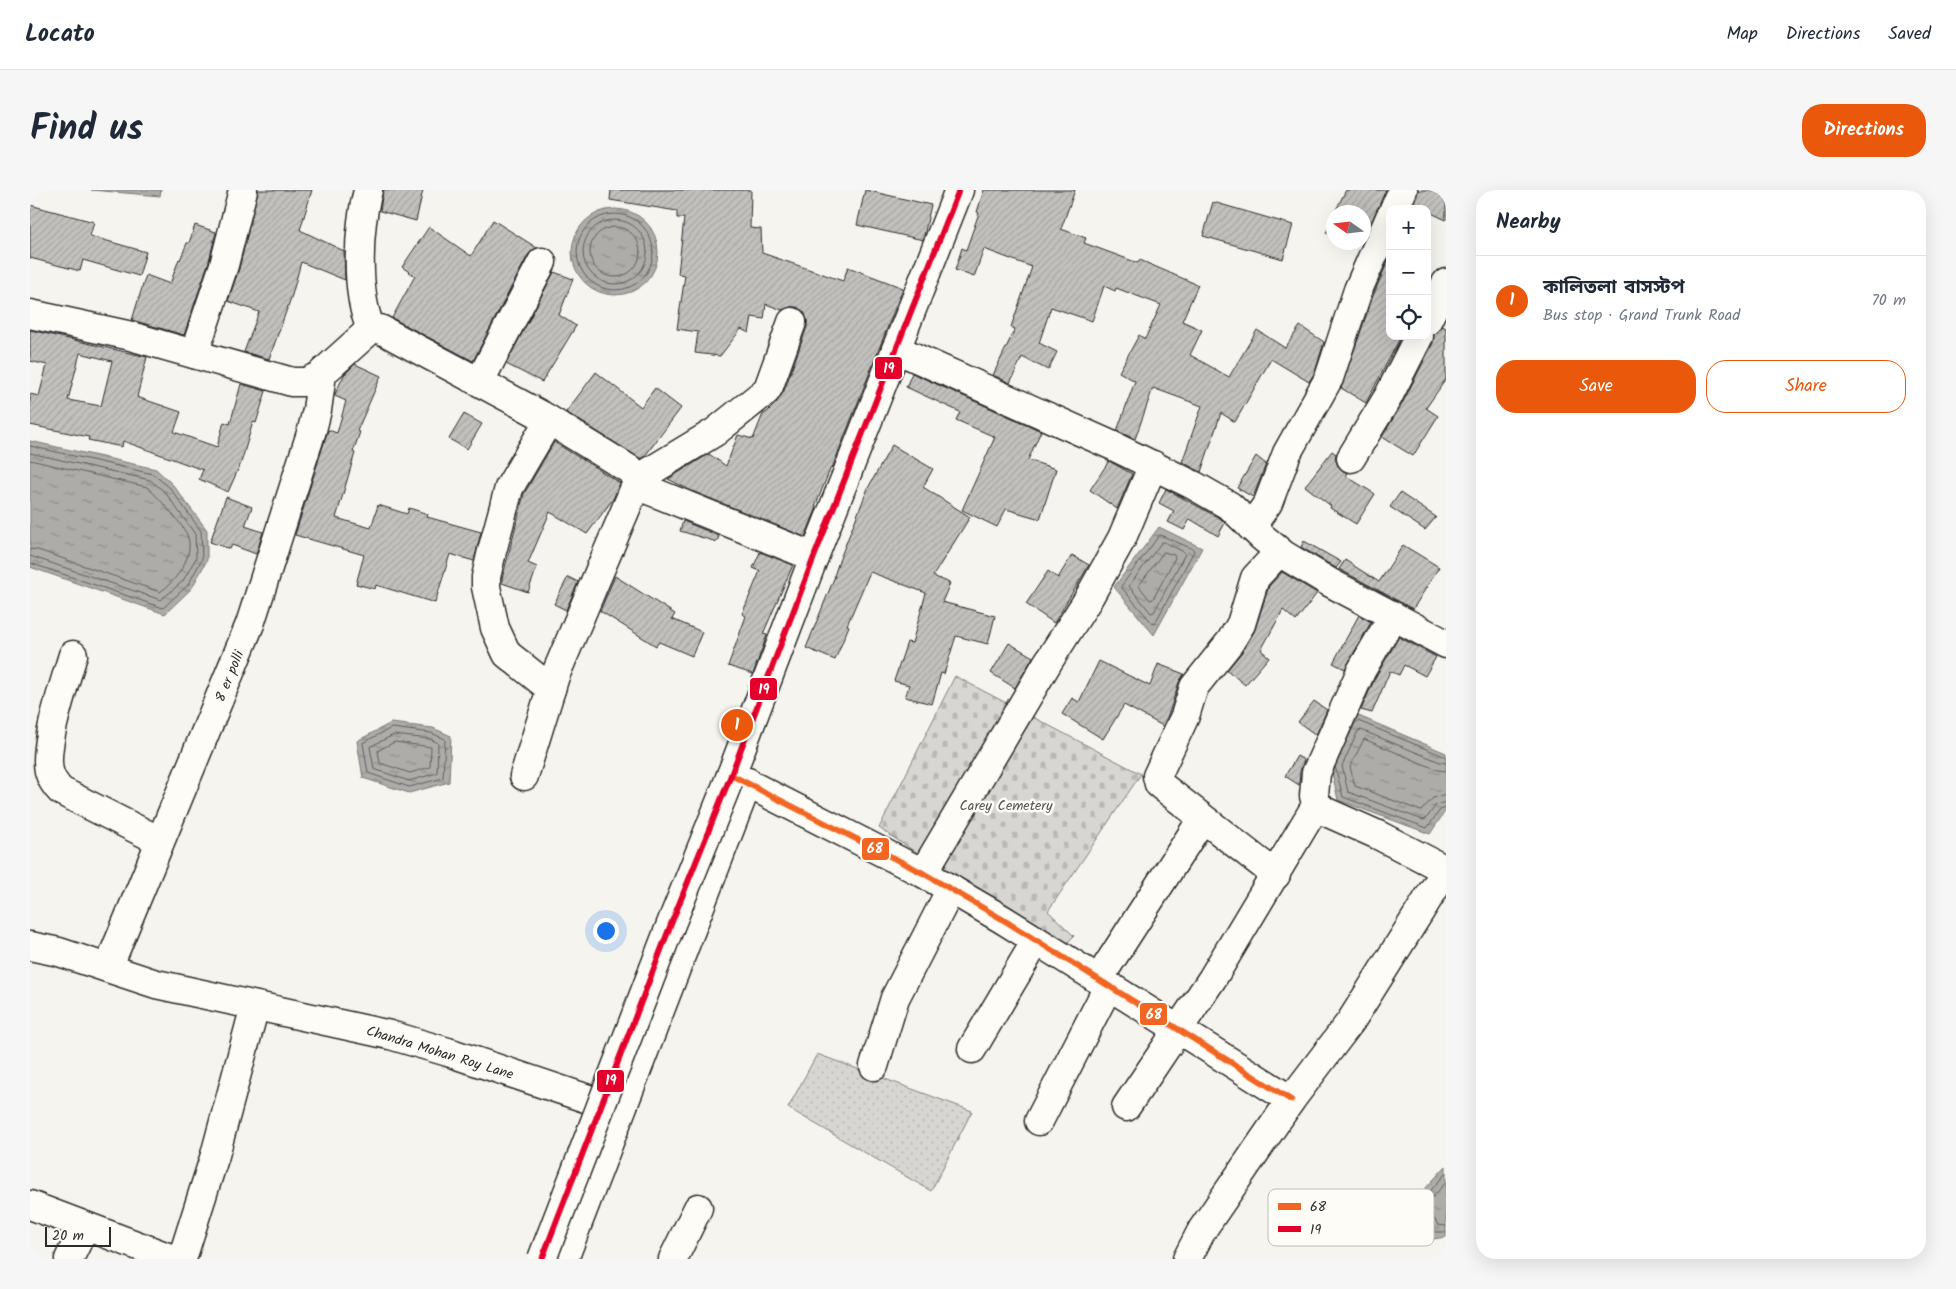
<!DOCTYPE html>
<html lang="en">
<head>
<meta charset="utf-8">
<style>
  :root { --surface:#fff; --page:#f6f6f7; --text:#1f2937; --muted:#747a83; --line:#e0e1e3; --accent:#ea580c }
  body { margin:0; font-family:Kalam,"Noto Sans Bengali",sans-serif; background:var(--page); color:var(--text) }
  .controls { position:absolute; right:15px; top:15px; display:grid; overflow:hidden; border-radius:10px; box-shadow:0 5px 20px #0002 }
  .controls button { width:45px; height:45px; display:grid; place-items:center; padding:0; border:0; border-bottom:1px solid var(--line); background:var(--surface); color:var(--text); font:25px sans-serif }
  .compass { position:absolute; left:1296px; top:15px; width:45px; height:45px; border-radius:50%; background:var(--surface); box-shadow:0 5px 20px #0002; rotate:284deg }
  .scale { position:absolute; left:15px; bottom:12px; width:66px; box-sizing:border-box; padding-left:5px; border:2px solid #2b2b2b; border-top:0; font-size:14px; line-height:18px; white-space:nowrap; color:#2b2b2b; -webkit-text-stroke:4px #fdfcf7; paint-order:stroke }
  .you { position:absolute; left:575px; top:740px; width:18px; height:18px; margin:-12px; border:4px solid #fff; border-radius:50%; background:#1a73e8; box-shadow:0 0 0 8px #1a73e833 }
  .badge { display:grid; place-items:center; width:32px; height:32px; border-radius:50%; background:var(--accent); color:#fff; font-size:16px; font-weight:700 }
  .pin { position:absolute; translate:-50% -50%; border:2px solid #fff; box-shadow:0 1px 5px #0006 }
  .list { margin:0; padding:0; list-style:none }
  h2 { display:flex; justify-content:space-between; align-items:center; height:65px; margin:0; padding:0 20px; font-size:21px }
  h2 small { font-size:16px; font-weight:400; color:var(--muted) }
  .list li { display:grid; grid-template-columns:32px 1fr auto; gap:15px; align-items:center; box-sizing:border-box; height:90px; padding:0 20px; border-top:1px solid var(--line) }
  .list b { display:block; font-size:19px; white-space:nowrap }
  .list p { margin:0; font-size:16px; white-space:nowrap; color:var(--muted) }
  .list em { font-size:16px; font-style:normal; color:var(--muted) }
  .actions { display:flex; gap:10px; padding:15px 20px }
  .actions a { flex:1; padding:11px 0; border:1px solid var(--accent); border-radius:20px; text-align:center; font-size:18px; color:var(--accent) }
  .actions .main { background:var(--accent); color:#fff }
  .icon { flex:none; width:28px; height:28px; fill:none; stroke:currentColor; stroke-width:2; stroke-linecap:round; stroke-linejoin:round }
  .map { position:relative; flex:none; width:1416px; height:1069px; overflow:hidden; border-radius:20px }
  header { display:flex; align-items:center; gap:30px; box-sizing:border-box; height:70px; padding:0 25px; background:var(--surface); border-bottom:1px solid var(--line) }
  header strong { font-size:24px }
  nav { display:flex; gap:28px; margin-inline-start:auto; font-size:18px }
  .intro { display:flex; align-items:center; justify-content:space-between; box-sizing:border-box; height:120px; padding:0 30px }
  h1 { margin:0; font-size:35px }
  .button { padding:12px 22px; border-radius:20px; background:var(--accent); color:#fff; font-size:18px; font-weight:700 }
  main { display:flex; gap:30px; padding:0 30px }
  aside { flex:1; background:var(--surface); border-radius:20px; box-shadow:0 5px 20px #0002 }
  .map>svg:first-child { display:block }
  .cemetery { fill:url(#cemetery-stones); stroke:#81807e }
  .park { fill:url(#park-dots); stroke:#81807e }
  .water { fill:url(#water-ripples); stroke:#797877 }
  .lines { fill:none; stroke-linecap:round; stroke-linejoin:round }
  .shore { stroke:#5f5f5d; stroke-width:1 }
  .building { fill:url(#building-hatch); stroke:#2b2b2b; fill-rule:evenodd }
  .minor-casing { stroke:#2b2b2b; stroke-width:31 }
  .major-casing { stroke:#2b2b2b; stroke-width:31 }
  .minor { stroke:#fdfcf7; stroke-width:28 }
  .major { stroke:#fdfcf7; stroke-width:28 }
  .major-bridge-casing { stroke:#2b2b2b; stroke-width:31; stroke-linecap:butt }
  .major-bridge { stroke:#fdfcf7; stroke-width:28 }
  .bus-1-casing { stroke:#fdfcf7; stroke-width:10 }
  .bus-2-casing { stroke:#fdfcf7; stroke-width:10 }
  .bus-1 { stroke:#f26522; stroke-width:6 }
  .bus-2 { stroke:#e4002b; stroke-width:6 }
  .labels { text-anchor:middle; stroke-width:5; stroke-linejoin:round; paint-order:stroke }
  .street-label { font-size:14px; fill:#2b2b2b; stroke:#fdfcf7 }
  .park-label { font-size:14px; fill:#565655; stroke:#fdfcf7 }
  .key { fill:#fdfcf7; stroke:#bebdba; stroke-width:1 }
  .key-label { font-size:14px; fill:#2b2b2b }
  .line-badge { stroke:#fdfcf7; stroke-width:2 }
  .badge-label { font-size:14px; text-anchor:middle; font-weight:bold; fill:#fff }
</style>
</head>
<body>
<header>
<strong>Locato</strong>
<nav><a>Map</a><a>Directions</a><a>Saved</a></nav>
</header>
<div class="intro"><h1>Find us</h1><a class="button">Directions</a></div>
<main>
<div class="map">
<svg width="1416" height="1069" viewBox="0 0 1416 1069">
  <defs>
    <pattern id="cemetery-stones" width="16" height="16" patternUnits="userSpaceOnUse" patternTransform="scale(1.25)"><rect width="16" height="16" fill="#d7d6d2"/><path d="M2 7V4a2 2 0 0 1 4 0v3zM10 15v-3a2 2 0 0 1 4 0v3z" fill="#b9b8b4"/></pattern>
    <pattern id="park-dots" width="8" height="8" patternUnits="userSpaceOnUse" patternTransform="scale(1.25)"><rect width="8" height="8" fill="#d7d6d2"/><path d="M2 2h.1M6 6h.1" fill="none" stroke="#b9b8b4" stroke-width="1.8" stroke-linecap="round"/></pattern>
    <pattern id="water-ripples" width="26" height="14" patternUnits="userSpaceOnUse" patternTransform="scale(1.25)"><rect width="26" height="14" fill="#adaca9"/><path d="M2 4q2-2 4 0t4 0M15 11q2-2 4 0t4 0" fill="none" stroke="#8d8c8a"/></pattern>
    <pattern id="building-hatch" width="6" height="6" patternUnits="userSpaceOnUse" patternTransform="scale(1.25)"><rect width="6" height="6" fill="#c2c1be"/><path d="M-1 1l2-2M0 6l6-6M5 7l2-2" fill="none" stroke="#a7a6a3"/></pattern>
  </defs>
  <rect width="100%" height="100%" fill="#f5f4ef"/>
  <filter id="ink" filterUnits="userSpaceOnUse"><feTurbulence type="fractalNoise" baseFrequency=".02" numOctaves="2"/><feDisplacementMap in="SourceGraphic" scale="10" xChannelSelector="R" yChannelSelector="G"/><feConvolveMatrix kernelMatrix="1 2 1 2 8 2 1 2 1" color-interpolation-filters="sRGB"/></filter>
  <g filter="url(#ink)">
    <path class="cemetery" d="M 925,486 L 1111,584 L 1018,721 L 1044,746 L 1032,758 L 849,638 Z"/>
    <path class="park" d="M 787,864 L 942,921 L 901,1001 L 758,918 Z"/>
    <g class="water">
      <path d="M 61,0 L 131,0 L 130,6 Z"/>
      <circle cx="585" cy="62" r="43"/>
      <path d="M 0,251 L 126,279 L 143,295 L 177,340 L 177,370 L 162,398 L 135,424 L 0,377 Z"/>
      <path d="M 1129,337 L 1172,358 L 1124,445 L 1084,397 Z"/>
      <path d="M 1324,524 L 1416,563 L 1416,620 L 1400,644 L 1308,610 L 1300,574 Z"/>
      <path d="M 361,533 L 403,538 L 421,546 L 419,592 L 379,603 L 333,588 L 327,551 Z"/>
      <path d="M 1416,976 L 1416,1047 L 1403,1049 L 1382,1013 Z"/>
    </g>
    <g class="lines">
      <g class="shore">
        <circle cx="585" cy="62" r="38"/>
        <circle cx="585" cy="62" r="32"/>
        <circle cx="585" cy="62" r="25"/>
        <path d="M 0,256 L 123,284 L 140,298 L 171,341 L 172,369 L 158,395 L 133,418 L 0,373"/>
        <path d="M 0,263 L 120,290 L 135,302 L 165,344 L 166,368 L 153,391 L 131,410 L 0,366"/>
        <path d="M 0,270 L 117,297 C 127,306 152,333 157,345 C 166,365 145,392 130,402 L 8,360 L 0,359"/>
        <path d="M 1130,345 L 1163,359 L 1164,361 L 1125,433 L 1123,434 L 1091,397 Z"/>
        <path d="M 1134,352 L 1154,362 L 1155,364 L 1124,422 L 1121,423 L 1099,396 L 1131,353 Z"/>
        <path d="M 1134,362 L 1144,365 L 1145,368 L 1123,409 L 1120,410 L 1109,396 Z"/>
        <path d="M 362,538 L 401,543 L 415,549 L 413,588 L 379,597 L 338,583 L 333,553 Z"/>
        <path d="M 364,545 L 400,549 L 408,553 L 407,583 L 379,591 L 344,579 L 340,557 Z"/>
        <path d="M 365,552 L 401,557 L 400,577 L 380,583 L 350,573 L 348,561 Z"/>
        <path d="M 1316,552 L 1325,533 L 1328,531 L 1416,567"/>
        <path d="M 1416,573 L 1410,572 L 1331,540 L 1328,541 L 1312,576 L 1318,602 L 1393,630 L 1396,629 L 1406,615 L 1416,612"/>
        <path d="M 1305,576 L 1313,607 L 1397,638 L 1410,620 L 1416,618"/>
        <path d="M 1416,581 L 1408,580 L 1334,549 L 1320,577 L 1325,596 L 1391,621 L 1403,608 L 1416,604"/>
        <path d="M 1416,983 L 1389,1014 L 1405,1042 L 1416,1042"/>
        <path d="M 1416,992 L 1396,1015 L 1408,1035 L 1416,1036"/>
      </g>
    </g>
    <g class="building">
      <path d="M 228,0 L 282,0 L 270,40 L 314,61 L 315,90 L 271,72 L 262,105 L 239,169 L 214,162 L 229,122 L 198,111 L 209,79 Z"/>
      <path d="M 353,0 L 393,0 L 386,31 L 350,21 Z"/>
      <path d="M 581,0 L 721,0 L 720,38 L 731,39 L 732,63 L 813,91 L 818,77 L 873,98 L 802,278 L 801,277 L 785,317 L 787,317 L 775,347 L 662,301 L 638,289 L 679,264 L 696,276 L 708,245 L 723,249 L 733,224 L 737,222 L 746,213 L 754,201 L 777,137 L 777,130 L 774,122 L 767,117 L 760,117 L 752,120 L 736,114 L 734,129 L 722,127 L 719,143 L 711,139 L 690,166 L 665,163 L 668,142 L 647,139 L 655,85 L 648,84 L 654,28 L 647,28 L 647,21 L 580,10 Z"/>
      <path d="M 835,0 L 901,15 L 893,50 L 827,35 Z"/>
      <path d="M 954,0 L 1045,0 L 1031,39 L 1056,48 L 1054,53 L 1108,73 L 1110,70 L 1168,95 L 1152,131 L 1172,140 L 1160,165 L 1199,187 L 1227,140 L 1255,158 L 1270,136 L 1294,152 L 1285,182 L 1279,192 L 1241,169 L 1205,232 L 1191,223 L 1171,282 L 1152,272 L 1172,216 L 1123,198 L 1105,249 L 1087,241 L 1105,191 L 1089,182 L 1109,145 L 1115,149 L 1131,115 L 1086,98 L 1085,101 L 1074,96 L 1062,131 L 1021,117 L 1009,153 L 1027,162 L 1018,180 L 992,167 L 980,193 L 963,185 L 985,139 L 981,137 L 1002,77 L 954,59 L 944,87 L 925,80 L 932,58 L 936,60 L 949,23 L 947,22 Z"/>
      <path d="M 1316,0 L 1356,0 L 1334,49 L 1334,22 L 1305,22 Z"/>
      <path d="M 1388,0 L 1416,0 L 1416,30 L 1397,21 L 1397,19 L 1381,19 Z"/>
      <path d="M 1183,12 L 1263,35 L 1253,69 L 1173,46 Z"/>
      <path d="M 0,15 L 64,32 L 60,46 L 116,62 L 109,86 L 53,70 L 50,81 L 0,68 Z"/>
      <path d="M 1304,27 L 1304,46 L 1296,43 Z"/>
      <path d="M 463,30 L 507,58 L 498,65 L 443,171 L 362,128 L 385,86 L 372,77 L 399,37 L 441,66 Z"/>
      <path d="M 165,35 L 186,42 L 179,71 L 154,145 L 102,130 L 116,85 L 140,94 L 149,69 L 150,70 L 157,53 L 159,53 Z"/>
      <path d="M 1360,66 L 1360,146 L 1371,146 L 1336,213 L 1311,198 L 1343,106 Z"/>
      <path d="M 524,82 L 543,89 L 529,125 L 546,136 L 512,192 L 476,174 Z"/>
      <path d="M 1412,136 L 1416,138 L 1416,189 L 1396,218 L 1408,226 L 1383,266 L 1352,247 L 1372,214 L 1403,153 L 1404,144 Z"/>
      <path d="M 0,140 L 117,167 L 107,207 L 151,222 L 144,242 L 187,257 L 194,232 L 200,234 L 211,194 L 236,201 L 226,233 L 223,232 L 211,273 L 198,302 L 169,289 L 173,280 L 93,251 L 92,257 L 58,250 L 59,247 L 0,235 L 0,204 L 9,206 L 17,175 L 0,171 ZM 50,163 L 82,171 L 71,216 L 38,210 Z"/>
      <path d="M 325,174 L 351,186 L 327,241 L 330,242 L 323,262 L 325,263 L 306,328 L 341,338 L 348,315 L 377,324 L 379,318 L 398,324 L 397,327 L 451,342 L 444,371 L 420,364 L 405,413 L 346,395 L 345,399 L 326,394 L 334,365 L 265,345 L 298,240 L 307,243 L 316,211 L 305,206 L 305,204 L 314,185 Z"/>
      <path d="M 566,182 L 611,217 L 625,198 L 651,218 L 615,266 L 611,269 L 536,222 Z"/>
      <path d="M 882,183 L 1011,241 L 998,270 L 1026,279 L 1010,329 L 976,319 L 967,337 L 932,320 L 965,247 L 926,230 L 930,222 L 876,197 Z"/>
      <path d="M 434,224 L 452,234 L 437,259 L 419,249 Z"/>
      <path d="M 524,252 L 590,293 L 583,309 L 557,344 L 520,322 L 498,373 L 507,377 L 498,402 L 472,393 L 472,389 L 494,304 Z"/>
      <path d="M 862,255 L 903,279 L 893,297 L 940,327 L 903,386 L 920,393 L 912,412 L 965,426 L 958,454 L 926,446 L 914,484 L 911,483 L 902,514 L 875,507 L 879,495 L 864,491 L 877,452 L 882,453 L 896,403 L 840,382 L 817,435 L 819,436 L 805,470 L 776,458 L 805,386 L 804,386 L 809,371 L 838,298 Z"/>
      <path d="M 1302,261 L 1306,264 L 1305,268 L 1308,276 L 1313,281 L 1318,283 L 1316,286 L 1345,304 L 1326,334 L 1300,318 L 1301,316 L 1275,296 Z"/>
      <path d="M 1226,266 L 1236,274 L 1223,307 L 1207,298 Z"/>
      <path d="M 1079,271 L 1102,284 L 1087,319 L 1060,300 Z"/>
      <path d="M 1136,299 L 1191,329 L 1195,333 L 1188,346 L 1160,329 L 1154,340 L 1138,332 L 1144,321 L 1129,313 Z"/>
      <path d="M 1370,303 L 1406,327 L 1395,340 L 1360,317 Z"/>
      <path d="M 196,307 L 222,317 L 215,336 L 233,342 L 226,364 L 202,355 L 200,359 L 180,352 Z"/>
      <path d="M 653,331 L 689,346 L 687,352 L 650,341 Z"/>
      <path d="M 1274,351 L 1311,372 L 1306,378 L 1271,357 Z"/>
      <path d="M 1373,355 L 1409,377 L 1383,419 L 1309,379 L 1315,370 L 1349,392 Z"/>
      <path d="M 730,362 L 763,375 L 733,444 L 737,445 L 723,484 L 698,476 L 716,426 L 712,424 L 730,381 L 723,378 Z"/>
      <path d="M 1042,365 L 1059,375 L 1024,433 L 996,414 L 1018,381 L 1028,388 Z"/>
      <path d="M 1252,382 L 1287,403 L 1266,431 L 1253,420 L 1231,460 L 1239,467 L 1215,495 L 1197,480 L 1212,462 L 1224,442 L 1239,396 Z"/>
      <path d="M 585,386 L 645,424 L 642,429 L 672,442 L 662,466 L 629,452 L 626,456 L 570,421 Z"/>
      <path d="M 538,387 L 548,392 L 536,420 L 524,414 Z"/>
      <path d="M 1329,425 L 1341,432 L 1315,479 L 1303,473 Z"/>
      <path d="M 1369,447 L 1406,467 L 1395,486 L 1374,475 L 1369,485 L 1360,481 L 1342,523 L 1331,520 L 1345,488 Z"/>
      <path d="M 979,453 L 1003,467 L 985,498 L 961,483 Z"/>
      <path d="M 1069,471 L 1120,496 L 1128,474 L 1154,484 L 1149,492 L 1140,520 L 1133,536 L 1094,515 L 1073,549 L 1032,524 L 1042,508 L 1049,512 Z"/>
      <path d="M 1284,511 L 1297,520 L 1286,545 L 1268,532 Z"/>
      <path d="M 1267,566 L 1274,570 L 1270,581 L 1269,595 L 1255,586 Z"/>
    </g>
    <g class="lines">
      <defs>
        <g id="minor">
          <path d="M 338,0 C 328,38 325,102 341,139"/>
          <path d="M 1364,19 L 1373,0"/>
          <path d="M 0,124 L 97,145 L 262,192 L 276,192 L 289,186 L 341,139 L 350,139 L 511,225 L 602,281 L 606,290 L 606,295 L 525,486 L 494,586"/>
          <path d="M 1397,131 L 1416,93"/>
          <path d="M 866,159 L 1081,255 L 1163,295 L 1200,316 L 1232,347 L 1254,365 L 1299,392 L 1416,454"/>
          <path d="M 164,164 L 194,75 L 213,0"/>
          <path d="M 450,191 L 512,72"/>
          <path d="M 519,230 L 479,298 L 462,361 L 456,387 L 456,397 L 465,438 L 477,464 L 521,499"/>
          <path d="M 1321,268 L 1358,207 L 1389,146"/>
          <path d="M 606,290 L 685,242 L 736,201 L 739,196 L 762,132"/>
          <path d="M 606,295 L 784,367"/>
          <path d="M 1221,337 L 1238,313 L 1257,263 L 1299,188 L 1328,100 L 1360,27"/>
          <path d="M 1363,426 L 1331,481 L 1286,583 L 1284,606 L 1287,614 L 1294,621 L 1348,645 L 1416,680"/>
          <path d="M 43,465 C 35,492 13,555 19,581 C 21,589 25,595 31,601 L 130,651"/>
          <path d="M 701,585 L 893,683 L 972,729 L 1261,910"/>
          <path d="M 893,683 L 1018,472 L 1057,411 L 1092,348 L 1123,275"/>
          <path d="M 1246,685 L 1129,594 L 1127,586 L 1155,526 L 1164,497 L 1200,452 L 1211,434 L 1225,388 L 1249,362"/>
          <path d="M 0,756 L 29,762 L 126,794 L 360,845 L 418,862 L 591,920"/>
          <path d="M 78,778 L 220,434 L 282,240 L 287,220 L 292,184"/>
          <path d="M 1068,790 L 1172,629"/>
          <path d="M 942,859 L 1006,751"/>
          <path d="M 844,876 L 865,808 L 921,699"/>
          <path d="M 1096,917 L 1182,789 L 1287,614"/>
          <path d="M 1009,931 L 1078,797"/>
          <path d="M 0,1015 L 143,1069"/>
          <path d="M 39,1069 L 55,1036"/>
          <path d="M 152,1069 L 185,965 L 225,816"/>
          <path d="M 534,1069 L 718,592"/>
          <path d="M 643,1069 L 668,1018"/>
          <path d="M 1157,1069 L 1172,1040 L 1261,910 L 1321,831 L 1411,688 L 1416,684"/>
        </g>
        <path id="major" d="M 701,585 L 784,367 L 929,0"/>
      </defs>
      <use href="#minor" class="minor-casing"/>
      <use href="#major" class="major-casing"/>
      <use href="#minor" class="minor"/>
      <use href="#major" class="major"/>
      <defs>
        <path id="major-bridge" d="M 512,1069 L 641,734 L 701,585"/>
      </defs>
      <use href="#major-bridge" class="major-bridge-casing"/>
      <use href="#major-bridge" class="major-bridge"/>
      <defs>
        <path id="bus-1" d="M 701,585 L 893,683 L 972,729 L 1261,910"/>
        <path id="bus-2" d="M 512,1069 L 641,734 L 701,585 L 784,367 L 929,0"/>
      </defs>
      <use href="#bus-1" class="bus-1-casing"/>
      <use href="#bus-2" class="bus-2-casing"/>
      <use href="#bus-1" class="bus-1"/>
      <use href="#bus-2" class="bus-2"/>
    </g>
  </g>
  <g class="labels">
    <g class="street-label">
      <text transform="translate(199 486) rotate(-68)" y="5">8 er polli</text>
      <text transform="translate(410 862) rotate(17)" y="5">Chandra Mohan Roy Lane</text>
    </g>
    <g class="park-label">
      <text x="976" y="620">Carey Cemetery</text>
    </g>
  </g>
  <rect x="1238" y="999" width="166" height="57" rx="8" class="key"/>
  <rect x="1248" y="1013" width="23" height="7" fill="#f26522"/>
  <rect x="1248" y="1036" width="23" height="6" fill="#e4002b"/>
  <g class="key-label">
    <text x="1280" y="1021">68</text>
    <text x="1280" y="1044">19</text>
  </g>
  <g class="line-badge">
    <rect x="844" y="166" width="29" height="24" rx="5" fill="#e4002b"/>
    <rect x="719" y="487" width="29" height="24" rx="5" fill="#e4002b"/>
    <rect x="831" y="647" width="29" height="24" rx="5" fill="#f26522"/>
    <rect x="1109" y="812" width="29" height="24" rx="5" fill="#f26522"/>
    <rect x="566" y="879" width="29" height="24" rx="5" fill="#e4002b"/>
  </g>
  <g class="badge-label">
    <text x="859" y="183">19</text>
    <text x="734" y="504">19</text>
    <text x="845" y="663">68</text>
    <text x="1124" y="829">68</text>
    <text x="581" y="895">19</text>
  </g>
</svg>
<div class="controls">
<button>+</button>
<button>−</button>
<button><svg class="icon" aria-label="locate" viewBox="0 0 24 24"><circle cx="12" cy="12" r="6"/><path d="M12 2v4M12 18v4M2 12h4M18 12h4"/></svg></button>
</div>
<svg class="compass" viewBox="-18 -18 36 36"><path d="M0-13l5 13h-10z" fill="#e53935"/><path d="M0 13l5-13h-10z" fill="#747a83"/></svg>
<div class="scale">20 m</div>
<div class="you"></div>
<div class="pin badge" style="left:707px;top:535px">1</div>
</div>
<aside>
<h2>Nearby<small></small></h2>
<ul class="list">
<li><span class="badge">1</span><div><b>কালিতলা বাসস্টপ</b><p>Bus stop · Grand Trunk Road</p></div><em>70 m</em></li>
</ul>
<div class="actions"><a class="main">Save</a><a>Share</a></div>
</aside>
</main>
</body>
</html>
